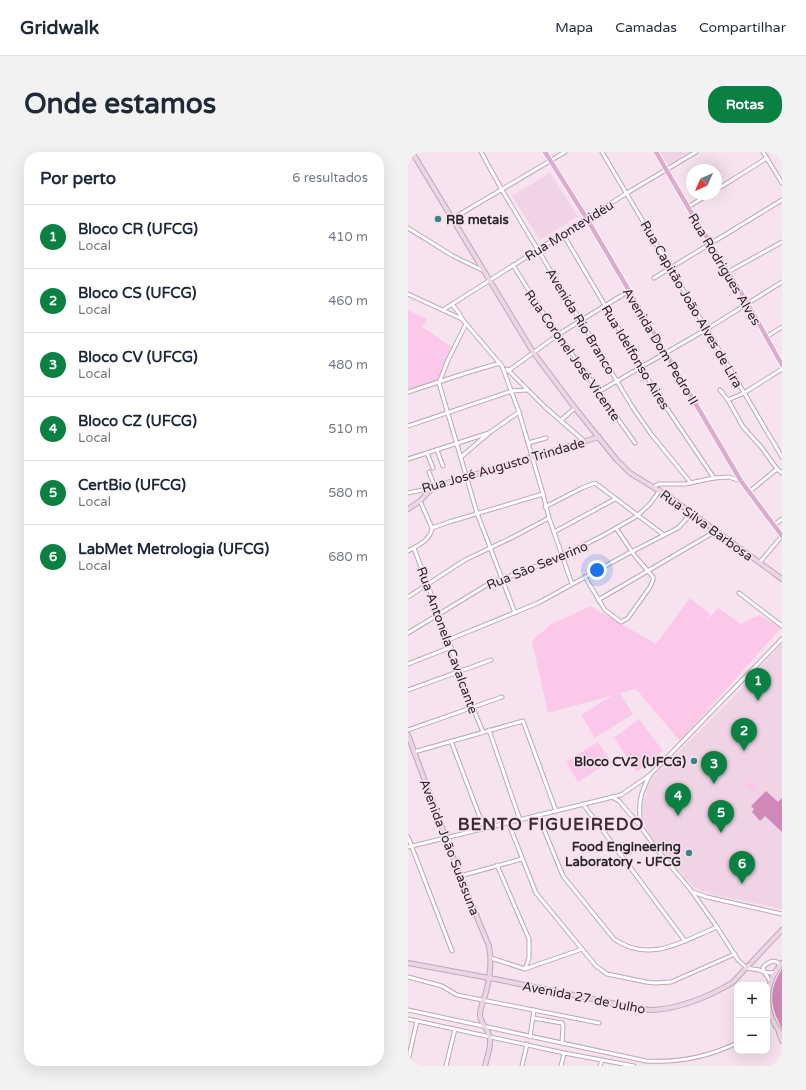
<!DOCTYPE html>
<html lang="pt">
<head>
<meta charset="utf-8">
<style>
  :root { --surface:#fff; --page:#f2f2f3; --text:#1f2937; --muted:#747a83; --line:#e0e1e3; --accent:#0b8043 }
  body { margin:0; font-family:"Varela Round",sans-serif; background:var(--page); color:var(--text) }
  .controls { position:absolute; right:12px; bottom:12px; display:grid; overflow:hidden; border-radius:8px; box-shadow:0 4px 16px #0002 }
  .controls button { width:36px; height:36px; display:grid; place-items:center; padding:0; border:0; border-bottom:1px solid var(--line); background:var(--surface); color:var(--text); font:20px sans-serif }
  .compass { position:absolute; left:278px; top:12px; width:36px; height:36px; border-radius:50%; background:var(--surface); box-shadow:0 4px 16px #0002; rotate:225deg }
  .you { position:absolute; left:189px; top:418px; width:14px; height:14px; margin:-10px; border:3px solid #fff; border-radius:50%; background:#1a73e8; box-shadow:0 0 0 6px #1a73e833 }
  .badge { display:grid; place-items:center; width:26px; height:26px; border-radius:50%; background:var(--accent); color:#fff; font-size:13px; font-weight:700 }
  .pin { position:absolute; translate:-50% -33px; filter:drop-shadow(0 1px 2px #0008) }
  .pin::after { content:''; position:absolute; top:21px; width:14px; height:12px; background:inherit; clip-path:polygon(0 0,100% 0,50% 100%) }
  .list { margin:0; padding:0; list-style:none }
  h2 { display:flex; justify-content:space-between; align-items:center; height:52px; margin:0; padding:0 16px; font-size:17px }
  h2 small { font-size:13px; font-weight:400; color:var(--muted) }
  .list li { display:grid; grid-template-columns:26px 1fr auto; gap:12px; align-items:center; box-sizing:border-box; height:64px; padding:0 16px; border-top:1px solid var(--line) }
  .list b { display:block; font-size:15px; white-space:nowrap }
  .list p { margin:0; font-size:13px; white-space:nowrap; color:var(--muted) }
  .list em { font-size:13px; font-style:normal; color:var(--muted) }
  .map { position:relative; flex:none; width:374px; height:914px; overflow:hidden; border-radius:16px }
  header { display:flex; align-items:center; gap:24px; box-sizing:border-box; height:56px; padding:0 20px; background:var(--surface); border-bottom:1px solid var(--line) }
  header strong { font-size:19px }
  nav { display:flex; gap:22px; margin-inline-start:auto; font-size:14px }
  .intro { display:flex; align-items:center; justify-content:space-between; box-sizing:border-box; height:96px; padding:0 24px }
  h1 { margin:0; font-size:28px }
  .button { padding:10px 18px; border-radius:16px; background:var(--accent); color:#fff; font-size:14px; font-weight:700 }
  main { display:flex; gap:24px; padding:0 24px }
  aside { flex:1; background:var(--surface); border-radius:16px; box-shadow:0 4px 16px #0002 }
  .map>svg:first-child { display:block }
  .built { fill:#f0d4e5 }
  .green { fill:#fbc8e9 }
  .forest { fill:#cf88b8 }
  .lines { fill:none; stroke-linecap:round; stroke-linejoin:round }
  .street-casing { stroke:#bca8b5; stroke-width:5 }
  .secondary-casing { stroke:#bca8b5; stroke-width:6 }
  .primary-casing { stroke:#fff; stroke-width:6 }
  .street { stroke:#fff; stroke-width:3 }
  .secondary { stroke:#ecd6e5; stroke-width:4 }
  .primary { stroke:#d9adcb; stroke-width:4.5 }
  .poi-dot { fill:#3d8585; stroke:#f7e2ef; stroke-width:1.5 }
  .labels { text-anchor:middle; stroke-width:3; stroke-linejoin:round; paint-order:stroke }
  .poi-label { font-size:13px; font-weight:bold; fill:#2c252a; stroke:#f7e2ef; text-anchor:end }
  .street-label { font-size:13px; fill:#2c252a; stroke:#f7e2ef }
  .district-label { font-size:17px; font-weight:bold; letter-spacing:1px; fill:#3a2b35; stroke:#f7e2ef }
</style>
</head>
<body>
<header>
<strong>Gridwalk</strong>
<nav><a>Mapa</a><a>Camadas</a><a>Compartilhar</a></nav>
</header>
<div class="intro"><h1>Onde estamos</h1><a class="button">Rotas</a></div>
<main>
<aside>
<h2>Por perto<small>6 resultados</small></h2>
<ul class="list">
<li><span class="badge">1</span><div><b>Bloco CR (UFCG)</b><p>Local</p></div><em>410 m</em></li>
<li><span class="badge">2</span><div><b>Bloco CS (UFCG)</b><p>Local</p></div><em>460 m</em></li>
<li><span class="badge">3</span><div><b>Bloco CV (UFCG)</b><p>Local</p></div><em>480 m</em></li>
<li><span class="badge">4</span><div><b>Bloco CZ (UFCG)</b><p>Local</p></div><em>510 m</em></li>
<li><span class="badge">5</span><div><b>CertBio (UFCG)</b><p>Local</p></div><em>580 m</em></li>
<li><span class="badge">6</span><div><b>LabMet Metrologia (UFCG)</b><p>Local</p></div><em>680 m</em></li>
</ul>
</aside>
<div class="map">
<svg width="374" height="914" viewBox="0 0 374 914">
  <rect width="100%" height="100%" fill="#f7e2ef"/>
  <g class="built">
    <path d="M 252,0 L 285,0 L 261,14 Z"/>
    <path d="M 142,21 L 170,64 L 132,88 L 104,44 Z"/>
    <path d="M 374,491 L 374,757 L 307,743 L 294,739 L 285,734 L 277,726 L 244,686 L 239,677 L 235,667 L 234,655 L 235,646 L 238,646 L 239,643 L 237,639 L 245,625 L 324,547 Z"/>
  </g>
  <g class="green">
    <path d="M 0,158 L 19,167 L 14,175 L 45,196 L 27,232 L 0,241 Z"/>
    <path d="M 282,446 L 302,462 L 298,469 L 310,456 L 333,472 L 351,463 L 373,476 L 272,589 L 228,537 L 212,541 L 225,562 L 187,586 L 173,563 L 205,543 L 140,561 L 124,489 L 142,473 L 182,454 L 248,492 Z"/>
    <path d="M 231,567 L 255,599 L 229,620 L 206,586 Z"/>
    <path d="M 190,590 L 203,609 L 170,630 L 158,610 Z"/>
    <path d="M 343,628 L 351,637 L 346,641 L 338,633 Z"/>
  </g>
  <g class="forest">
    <path d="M 358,639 L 370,650 L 374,646 L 374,680 L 357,664 L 352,669 L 344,660 L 346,657 L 343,654 Z"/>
    <path d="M 374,817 L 374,877 C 362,855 360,838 374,817 Z"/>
  </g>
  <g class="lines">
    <defs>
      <g id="street">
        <path d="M 73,0 L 94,38 L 225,256 L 243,282 L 283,331"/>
        <path d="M 194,0 L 374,305"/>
        <path d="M 355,0 L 374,31"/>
        <path d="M 308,38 L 359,6"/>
        <path d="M 280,55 L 301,42"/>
        <path d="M 44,67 L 157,0"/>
        <path d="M 0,76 L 45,104 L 76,119"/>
        <path d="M 155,82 L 246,237 L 306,326"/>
        <path d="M 105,113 L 133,158 L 227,291"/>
        <path d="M 320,120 L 374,90"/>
        <path d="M 246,126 L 374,48"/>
        <path d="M 0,142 L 54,167 L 94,214 L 111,260 L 135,342 L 141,366 L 164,432"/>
        <path d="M 44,152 L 51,161 L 54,167"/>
        <path d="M 35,158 L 219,41 L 288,0"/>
        <path d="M 58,172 L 40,208 L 31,231 L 69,361 L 107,461"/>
        <path d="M 358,185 L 374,175"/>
        <path d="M 99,217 L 137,255 L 176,289"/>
        <path d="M 100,219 L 151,182 L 221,139"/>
        <path d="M 312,238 L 320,248 L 335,275 L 354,296 L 369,317 L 374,321"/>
        <path d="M 0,240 L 58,221 L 92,211"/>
        <path d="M 190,240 L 299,177 L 374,130"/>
        <path d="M 320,248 L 336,241 L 374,217"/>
        <path d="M 153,268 L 167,256"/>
        <path d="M 0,274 L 104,239 L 119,238"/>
        <path d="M 120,291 L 138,286"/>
        <path d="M 29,298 L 35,314"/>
        <path d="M 19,301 L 25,316"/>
        <path d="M 53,305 L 81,281 L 111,260"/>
        <path d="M 0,307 L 81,281"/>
        <path d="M 21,320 L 27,335"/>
        <path d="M 245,335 L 251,332 L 277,332 L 306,326 L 321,325 L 333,329"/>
        <path d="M 341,340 L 369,317"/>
        <path d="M 0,341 L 24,336"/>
        <path d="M 137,355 L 174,336 L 187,331 L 256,383"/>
        <path d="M 366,373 L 374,367"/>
        <path d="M 24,376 L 41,370 L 135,342"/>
        <path d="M 146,380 L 207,347"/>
        <path d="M 6,396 L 65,556 L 75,580"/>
        <path d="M 0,399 C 9,394 23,388 24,376 L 12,349"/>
        <path d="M 352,410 L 374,384"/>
        <path d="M 177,425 L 197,458 L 213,470 L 220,466 L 242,435 L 245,428 L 245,425 L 227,404 L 208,376"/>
        <path d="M 331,441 L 374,474"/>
        <path d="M 0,445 L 57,408 L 105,385 L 141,366"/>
        <path d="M 190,448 L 308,379"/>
        <path d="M 0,481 L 82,431 L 111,421 L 154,404 L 194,384 L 229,364 L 242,352 L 252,338"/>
        <path d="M 40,488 L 130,451 L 223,400 L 270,376 L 284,361"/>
        <path d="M 0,512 L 43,495"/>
        <path d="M 0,538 L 83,508"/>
        <path d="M 0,578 L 94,545"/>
        <path d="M 81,578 L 112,668"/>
        <path d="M 43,589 L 76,676"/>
        <path d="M 6,600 L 115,569 L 148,659"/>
        <path d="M 204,645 L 211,649 L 233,675 L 250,699 L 282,737 L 309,775 L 330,808 L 339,816 L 351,818 L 356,820 L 363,830"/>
        <path d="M 175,652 L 277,789"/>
        <path d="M 130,663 L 155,724 L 206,787 C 242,812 275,789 309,775"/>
        <path d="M 100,670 L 128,741 L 188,814 L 199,822 L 238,830 L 247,831 L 263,830 L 327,802"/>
        <path d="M 233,675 C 230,653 231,643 242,623 L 374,487"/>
        <path d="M 0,685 L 44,799"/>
        <path d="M 0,695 L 213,643 L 242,623"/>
        <path d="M 89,713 L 121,787 L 121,806 L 117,817"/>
        <path d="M 52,724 L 114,707"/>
        <path d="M 285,740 L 299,745 L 374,762"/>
        <path d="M 83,806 L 117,817 L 174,797"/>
        <path d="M 367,820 L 363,821 L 356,820 L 355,815 C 360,810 367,806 372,813"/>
        <path d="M 0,825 L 34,834 L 49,843 L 191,871"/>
        <path d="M 0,858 L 238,909 C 270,911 300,905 329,891"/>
        <path d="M 125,866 L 154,871 L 155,874 L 154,891"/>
        <path d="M 0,867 L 156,901 L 226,914"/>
        <path d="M 122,885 L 126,858"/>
        <path d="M 0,909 L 9,869"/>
        <path d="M 38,914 L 47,877"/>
        <path d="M 114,914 L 119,892"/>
        <path d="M 153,914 L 156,901"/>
        <path d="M 192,914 L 194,908"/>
      </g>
      <g id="secondary">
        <path d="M 4,0 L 125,200 L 167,256 L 208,307 L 222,321 L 263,346 L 374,427"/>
        <path d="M 0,357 L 12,349 L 25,335 L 191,285"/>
        <path d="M 0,583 L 52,724 L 81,794 C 84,809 82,825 78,840 C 76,847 73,854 72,861 C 71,871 81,877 82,887 C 83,895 79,906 77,914"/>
        <path d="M 0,811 L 92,828 L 223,855 C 230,856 238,858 245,858 C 271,857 302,844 324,831 L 374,778"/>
        <path d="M 374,811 C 355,832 356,861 374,883"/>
        <path d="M 371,881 L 374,889"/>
      </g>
      <g id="primary">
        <path d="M 137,0 L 179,67 L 333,329 L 374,384"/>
        <path d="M 248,0 L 280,55 L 340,152 L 374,213"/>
      </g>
    </defs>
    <use href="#street" class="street-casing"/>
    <use href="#secondary" class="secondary-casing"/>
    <use href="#primary" class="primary-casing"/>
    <use href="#street" class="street"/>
    <use href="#secondary" class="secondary"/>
    <use href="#primary" class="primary"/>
  </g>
  <g class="poi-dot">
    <circle cx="30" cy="67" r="4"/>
    <circle cx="286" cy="609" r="4"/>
    <circle cx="281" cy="701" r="4"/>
  </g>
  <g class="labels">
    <g class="poi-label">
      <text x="38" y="72" text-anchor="start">RB metais</text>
      <text x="278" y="614">Bloco CV2 (UFCG)</text>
      <text x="273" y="699">Food Engineering<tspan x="273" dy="15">Laboratory - UFCG</tspan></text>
    </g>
    <g class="street-label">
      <text transform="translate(161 78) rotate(-32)" y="5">Rua Montevidéu</text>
      <text transform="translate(317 117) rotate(59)" y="5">Rua Rodrigues Alves</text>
      <text transform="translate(284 152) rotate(60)" y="5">Rua Capitão João Alves de Lira</text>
      <text transform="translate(173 169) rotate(59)" y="5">Avenida Rio Branco</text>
      <text transform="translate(253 194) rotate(59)" y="5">Avenida Dom Pedro II</text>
      <text transform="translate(165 203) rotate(55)" y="5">Rua Coronel José Vicente</text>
      <text transform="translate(228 205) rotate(59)" y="5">Rua Idelfonso Aires</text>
      <text transform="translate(95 313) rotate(-16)" y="5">Rua José Augusto Trindade</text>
      <text transform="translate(299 373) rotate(36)" y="5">Rua Silva Barbosa</text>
      <text transform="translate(129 413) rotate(-22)" y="5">Rua São Severino</text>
      <text transform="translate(40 488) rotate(70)" y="5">Rua Antonela Cavalcante</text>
      <text transform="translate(42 695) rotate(69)" y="5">Avenida João Suassuna</text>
      <text transform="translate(176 845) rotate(11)" y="5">Avenida 27 de Julho</text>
    </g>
    <g class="district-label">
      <text x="143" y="678">BENTO FIGUEIREDO</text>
    </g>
  </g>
</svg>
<div class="controls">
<button>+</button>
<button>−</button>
</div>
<svg class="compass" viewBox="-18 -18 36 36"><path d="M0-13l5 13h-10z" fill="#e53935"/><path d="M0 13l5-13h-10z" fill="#747a83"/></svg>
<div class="you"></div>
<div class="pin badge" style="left:350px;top:549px">1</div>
<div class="pin badge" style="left:336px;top:599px">2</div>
<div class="pin badge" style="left:306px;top:632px">3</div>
<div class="pin badge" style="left:270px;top:664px">4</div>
<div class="pin badge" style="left:313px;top:681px">5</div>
<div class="pin badge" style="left:334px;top:732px">6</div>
</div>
</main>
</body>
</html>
